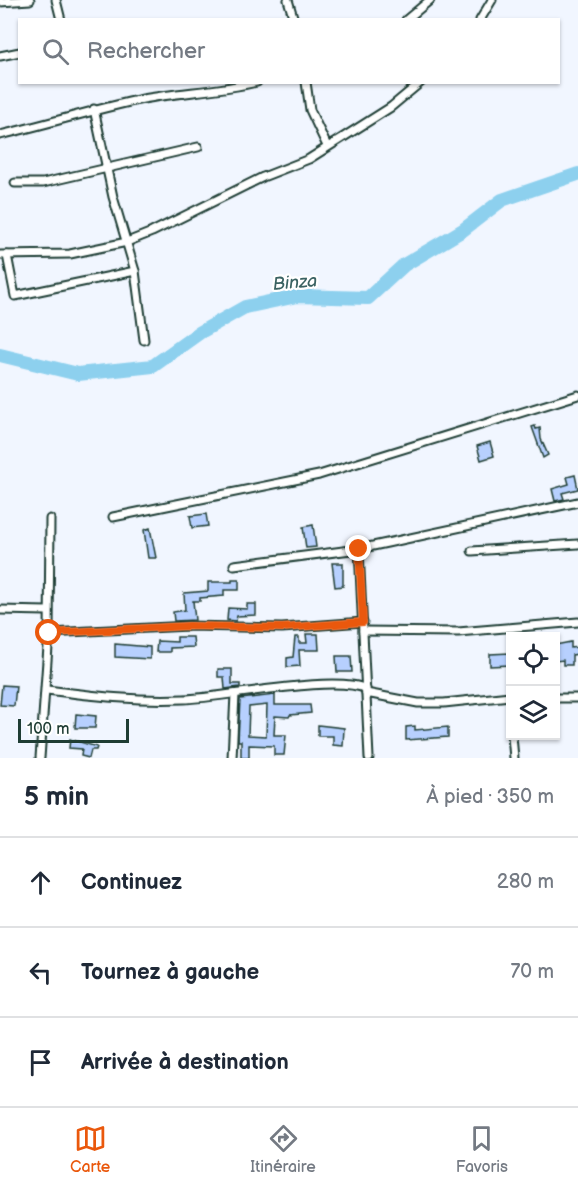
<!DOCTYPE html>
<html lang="fr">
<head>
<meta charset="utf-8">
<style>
  :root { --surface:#fff; --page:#f6f6f7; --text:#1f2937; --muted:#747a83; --line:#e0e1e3; --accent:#ea580c }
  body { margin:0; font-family:"Balsamiq Sans",sans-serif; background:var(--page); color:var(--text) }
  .controls { position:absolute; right:18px; bottom:18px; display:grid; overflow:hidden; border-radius:0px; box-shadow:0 2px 4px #0004 }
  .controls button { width:54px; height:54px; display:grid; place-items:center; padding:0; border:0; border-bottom:2px solid var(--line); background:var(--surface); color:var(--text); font:30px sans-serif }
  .scale { position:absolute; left:18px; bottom:15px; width:111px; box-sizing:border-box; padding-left:6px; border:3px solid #1f3d34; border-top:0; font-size:16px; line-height:21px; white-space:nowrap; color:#1f3d34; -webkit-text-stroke:4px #fff; paint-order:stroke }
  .stop { position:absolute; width:18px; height:18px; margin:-14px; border:4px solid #ea580c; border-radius:50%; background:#fff }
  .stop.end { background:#ea580c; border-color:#fff; box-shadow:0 2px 6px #0008 }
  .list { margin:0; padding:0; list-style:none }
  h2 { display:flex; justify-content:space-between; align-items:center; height:78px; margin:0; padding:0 24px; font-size:26px }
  h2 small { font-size:20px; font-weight:400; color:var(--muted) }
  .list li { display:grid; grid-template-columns:39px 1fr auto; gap:18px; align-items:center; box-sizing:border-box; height:90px; padding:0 24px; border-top:2px solid var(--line) }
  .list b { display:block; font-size:22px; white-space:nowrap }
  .list em { font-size:20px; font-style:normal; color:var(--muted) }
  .icon { flex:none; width:33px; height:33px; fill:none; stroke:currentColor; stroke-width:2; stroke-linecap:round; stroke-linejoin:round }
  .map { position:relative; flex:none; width:578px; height:758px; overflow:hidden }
  .search { position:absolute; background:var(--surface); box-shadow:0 2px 4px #0004; left:18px; right:18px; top:18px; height:66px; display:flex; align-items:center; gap:15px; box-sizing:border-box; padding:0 21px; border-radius:0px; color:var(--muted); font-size:22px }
  .sheet { height:348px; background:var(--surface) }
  nav { display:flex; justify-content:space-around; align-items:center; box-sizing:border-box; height:84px; border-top:2px solid var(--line); background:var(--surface); font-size:16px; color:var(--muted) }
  nav a { display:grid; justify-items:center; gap:3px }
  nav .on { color:var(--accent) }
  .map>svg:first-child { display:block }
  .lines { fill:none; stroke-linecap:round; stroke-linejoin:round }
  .river { stroke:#8dd0ee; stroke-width:14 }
  .building { fill:#b7d0fe; stroke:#1f3d34; stroke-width:1.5; fill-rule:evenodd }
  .minor-casing { stroke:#1f3d34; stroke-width:11 }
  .minor { stroke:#fff; stroke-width:7 }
  .route { stroke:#ea580c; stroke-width:8 }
  .labels { text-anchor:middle; stroke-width:4.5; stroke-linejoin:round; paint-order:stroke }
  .water-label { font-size:18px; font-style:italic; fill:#3a6262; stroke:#fff }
</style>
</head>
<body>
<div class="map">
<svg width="578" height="758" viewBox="0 0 578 758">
  <rect width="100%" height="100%" fill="#f1f6ff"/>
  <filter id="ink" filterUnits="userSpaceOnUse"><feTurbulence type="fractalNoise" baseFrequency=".0167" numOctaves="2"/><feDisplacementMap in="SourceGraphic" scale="12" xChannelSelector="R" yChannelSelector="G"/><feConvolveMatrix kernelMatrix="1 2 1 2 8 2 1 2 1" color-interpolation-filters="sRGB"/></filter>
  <g filter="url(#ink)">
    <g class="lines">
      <path class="river" d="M 0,355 L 78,374 L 153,366 L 199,333 L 245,307 L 297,296 L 368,298 L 404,265 L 463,230 L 502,200 L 578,174"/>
    </g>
    <g class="building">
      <path d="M 535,426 L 536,429 L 540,428 L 541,439 L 548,455 L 543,458 L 532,427 Z"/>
      <path d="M 490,442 L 494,456 L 481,460 L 477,446 Z"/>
      <path d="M 575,475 L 578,489 L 562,493 L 564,499 L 555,501 L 552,489 L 569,484 L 567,477 Z"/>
      <path d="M 206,514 L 208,526 L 192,528 L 190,516 Z"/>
      <path d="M 313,525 L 316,547 L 306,548 L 303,527 Z"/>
      <path d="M 150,528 L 156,558 L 148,558 L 144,530 Z"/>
      <path d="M 332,563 L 343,563 L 343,586 L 335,587 Z"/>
      <path d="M 232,580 L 239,580 L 239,590 L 224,590 L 224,596 L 200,598 L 200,601 L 193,601 L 195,620 L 174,621 L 173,612 L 185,610 L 184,593 L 208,591 L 208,582 L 232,582 Z"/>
      <path d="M 247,604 L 256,604 L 256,615 L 237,616 L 236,621 L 227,620 L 228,608 L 247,609 Z"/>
      <path d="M 306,634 L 318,634 L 319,650 L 299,650 L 300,666 L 287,667 L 287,658 L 293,657 L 295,637 L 299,637 L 299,643 L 307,643 Z"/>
      <path d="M 177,637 L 193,637 L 194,647 L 170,648 L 170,652 L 156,652 L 157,641 L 177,642 Z"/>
      <path d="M 571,642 L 571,648 L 578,647 L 578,654 L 572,655 L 572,665 L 563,665 L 563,660 L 555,661 L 555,645 Z"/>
      <path d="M 115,644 L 150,647 L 150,659 L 115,657 Z"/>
      <path d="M 510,653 L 510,665 L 490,666 L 490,654 Z"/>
      <path d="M 336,656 L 351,656 L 352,672 L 337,672 Z"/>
      <path d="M 218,669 L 232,669 L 232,684 L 240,684 L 240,687 L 225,689 L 224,677 L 218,677 Z"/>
      <path d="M 2,685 L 16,686 L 14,706 L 0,705 Z"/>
      <path d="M 275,695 L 275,705 L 310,705 L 311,713 L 290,715 L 289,717 L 275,716 L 274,735 L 286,735 L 284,755 L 274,755 L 274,746 L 249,745 L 249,758 L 241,758 L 241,741 L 238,741 L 240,699 ZM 267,705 L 266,736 L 248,735 L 249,707 Z"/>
      <path d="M 76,714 L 96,716 L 95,728 L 75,728 Z"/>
      <path d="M 318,725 L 344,728 L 343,746 L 333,745 L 333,736 L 318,736 Z"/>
      <path d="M 415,726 L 415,730 L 448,727 L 448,737 L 406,740 L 406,727 Z"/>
      <path d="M 70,739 L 97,747 L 96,750 L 91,750 L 89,758 L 81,756 L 82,749 L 69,748 Z"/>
    </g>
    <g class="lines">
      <defs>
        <g id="minor">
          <path d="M 56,0 L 61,20"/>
          <path d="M 288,0 L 294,20"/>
          <path d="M 0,2 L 30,0"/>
          <path d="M 406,20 L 430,0"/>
          <path d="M 480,20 L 492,0"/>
          <path d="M 0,56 L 20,52"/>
          <path d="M 306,82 L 310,110 L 327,146"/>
          <path d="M 94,109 L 113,197 L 135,271 L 144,340"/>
          <path d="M 0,135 C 48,124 95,109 143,99 C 182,92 219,91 257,82"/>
          <path d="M 15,183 L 43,183 L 198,147"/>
          <path d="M 0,255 L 70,254 L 127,242 L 152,232 L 263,177 L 309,159 L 391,107 L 421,82"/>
          <path d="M 7,255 L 15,296 L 135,271"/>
          <path d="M 113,517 L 319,475 L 578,395"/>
          <path d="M 359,549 L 369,758"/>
          <path d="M 472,551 L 578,544"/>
          <path d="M 234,565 L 359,549 L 578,502"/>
          <path d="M 0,610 L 47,611"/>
          <path d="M 363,631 L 458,632 L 578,622"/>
          <path d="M 49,633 L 189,626 L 282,628 L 363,622"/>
          <path d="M 47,690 C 93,696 137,701 184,699 C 224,698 335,674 366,689"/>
          <path d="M 366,693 L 418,703 L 444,703 L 510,696"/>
          <path d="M 556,698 L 578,698"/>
          <path d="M 512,736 L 514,758"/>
          <path d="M 40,758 L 49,633 L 50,519"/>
          <path d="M 232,758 L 235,694"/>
        </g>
      </defs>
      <use href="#minor" class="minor-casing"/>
      <use href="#minor" class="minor"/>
    </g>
  </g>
  <g class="lines" filter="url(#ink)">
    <path class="route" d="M 49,633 L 189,626 L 282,628 L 363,622 L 359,549"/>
  </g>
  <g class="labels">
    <g class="water-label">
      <text transform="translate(295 282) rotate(-5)" y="6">Binza</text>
    </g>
  </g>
</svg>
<div class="controls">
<button><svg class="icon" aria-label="locate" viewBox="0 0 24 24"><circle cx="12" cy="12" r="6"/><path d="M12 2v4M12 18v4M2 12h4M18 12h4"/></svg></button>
<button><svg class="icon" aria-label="layers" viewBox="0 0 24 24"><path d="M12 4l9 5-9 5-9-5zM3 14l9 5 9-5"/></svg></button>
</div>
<div class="scale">100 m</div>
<div class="stop" style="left:49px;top:633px"></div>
<div class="stop end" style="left:359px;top:549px"></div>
<div class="search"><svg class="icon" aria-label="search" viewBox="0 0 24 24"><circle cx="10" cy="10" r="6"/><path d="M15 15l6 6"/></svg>Rechercher</div>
</div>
<section class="sheet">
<h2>5 min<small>À pied · 350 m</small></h2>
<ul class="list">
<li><svg class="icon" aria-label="ahead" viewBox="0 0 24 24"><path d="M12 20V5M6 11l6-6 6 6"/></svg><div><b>Continuez</b></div><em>280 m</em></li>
<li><svg class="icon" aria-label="left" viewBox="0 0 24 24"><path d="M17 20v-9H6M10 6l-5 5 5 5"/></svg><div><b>Tournez à gauche</b></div><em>70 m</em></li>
<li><svg class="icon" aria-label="arrive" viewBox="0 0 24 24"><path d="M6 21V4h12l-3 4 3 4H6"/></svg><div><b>Arrivée à destination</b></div></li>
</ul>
</section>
<nav>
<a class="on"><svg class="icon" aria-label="map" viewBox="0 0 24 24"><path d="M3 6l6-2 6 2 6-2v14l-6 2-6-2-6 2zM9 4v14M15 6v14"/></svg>Carte</a>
<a><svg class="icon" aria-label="directions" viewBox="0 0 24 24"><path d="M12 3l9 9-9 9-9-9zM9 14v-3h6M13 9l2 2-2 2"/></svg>Itinéraire</a>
<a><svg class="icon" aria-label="saved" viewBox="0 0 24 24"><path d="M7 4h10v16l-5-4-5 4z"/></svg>Favoris</a>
</nav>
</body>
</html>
